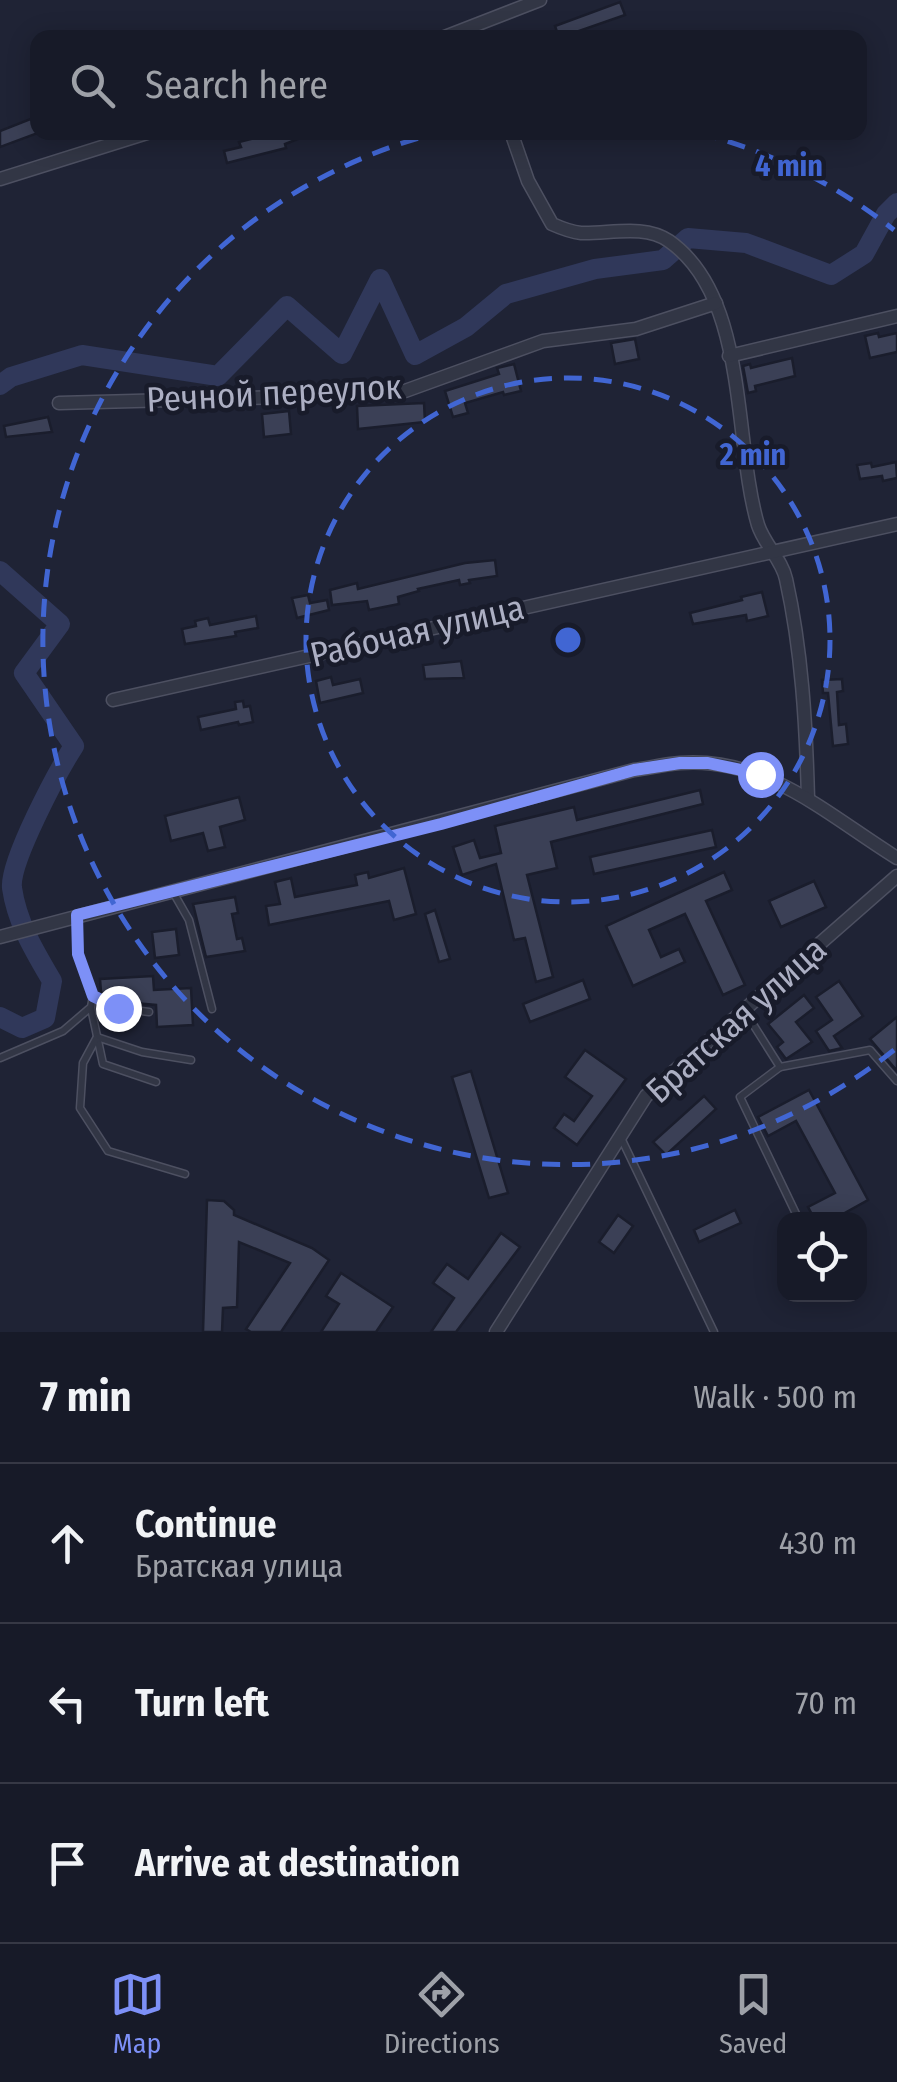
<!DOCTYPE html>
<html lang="en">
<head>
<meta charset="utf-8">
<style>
  :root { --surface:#171a28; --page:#202330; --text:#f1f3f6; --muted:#9ea1a8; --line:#363845; --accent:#7d90f7 }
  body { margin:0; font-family:"Fira Sans Condensed",sans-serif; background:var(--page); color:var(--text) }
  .controls { position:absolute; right:30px; bottom:30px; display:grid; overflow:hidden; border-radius:20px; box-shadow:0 5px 25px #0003 }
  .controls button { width:90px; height:90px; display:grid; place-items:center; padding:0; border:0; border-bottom:2px solid var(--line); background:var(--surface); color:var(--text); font:50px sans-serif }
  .stop { position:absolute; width:30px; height:30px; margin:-22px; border:8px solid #7d90f7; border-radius:50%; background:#fff }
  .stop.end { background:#7d90f7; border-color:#fff; box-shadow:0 2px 10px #0008 }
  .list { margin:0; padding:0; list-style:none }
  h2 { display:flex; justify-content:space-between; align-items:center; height:130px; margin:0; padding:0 40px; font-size:42px }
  h2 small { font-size:32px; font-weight:400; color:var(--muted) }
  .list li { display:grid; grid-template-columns:65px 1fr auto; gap:30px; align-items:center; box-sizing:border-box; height:160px; padding:0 40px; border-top:2px solid var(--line) }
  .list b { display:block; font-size:38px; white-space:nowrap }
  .list p { margin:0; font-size:32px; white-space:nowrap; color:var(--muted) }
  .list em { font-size:32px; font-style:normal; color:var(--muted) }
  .icon { flex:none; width:55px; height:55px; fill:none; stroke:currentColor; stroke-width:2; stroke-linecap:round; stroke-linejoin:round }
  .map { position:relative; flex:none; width:897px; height:1332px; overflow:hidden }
  .search { position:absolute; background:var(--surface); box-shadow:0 5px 25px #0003; left:30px; right:30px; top:30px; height:110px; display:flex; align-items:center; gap:25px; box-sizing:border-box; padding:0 35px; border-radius:20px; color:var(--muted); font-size:38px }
  .sheet { height:610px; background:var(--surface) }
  nav { display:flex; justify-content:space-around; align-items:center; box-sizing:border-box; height:140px; border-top:2px solid var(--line); background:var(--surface); font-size:28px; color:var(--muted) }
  nav a { display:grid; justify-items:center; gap:5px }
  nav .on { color:var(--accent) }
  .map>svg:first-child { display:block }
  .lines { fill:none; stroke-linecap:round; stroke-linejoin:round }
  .river { stroke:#30385a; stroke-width:20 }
  .building { fill:#3b4056; stroke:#1a1d2c; stroke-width:2.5 }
  .service-casing { stroke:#4d5061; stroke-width:9 }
  .minor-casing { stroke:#4d5061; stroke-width:15 }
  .service { stroke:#323645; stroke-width:6 }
  .minor { stroke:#323645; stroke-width:12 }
  .route { stroke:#7d90f7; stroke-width:12 }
  .ring { fill:none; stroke:#4166d3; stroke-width:5; stroke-dasharray:18 12 }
  .labels { text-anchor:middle; stroke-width:9; stroke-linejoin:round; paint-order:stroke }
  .street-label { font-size:35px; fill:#acafc3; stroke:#181b2a }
  .centre { fill:#4166d3; stroke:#181b2a; stroke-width:5 }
  .ring-label { font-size:30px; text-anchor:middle; font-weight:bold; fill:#4166d3; stroke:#181b2a; stroke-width:9; stroke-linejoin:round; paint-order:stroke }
</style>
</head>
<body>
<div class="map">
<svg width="897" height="1332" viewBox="0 0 897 1332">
  <rect width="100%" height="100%" fill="#1f2335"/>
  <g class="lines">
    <g class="river">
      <path d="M 0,385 L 11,377 L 82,355 L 218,376 L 287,306 L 342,354 L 380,279 L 415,355 L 466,327 L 506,294 L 595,269 L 663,260 L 688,238 L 746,243 L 831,275 L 864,254 L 886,214 L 897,203"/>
      <path d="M 0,571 L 60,624 L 24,673 L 74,746 C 58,771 9,862 12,888 C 17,923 35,952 52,981 L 45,1018 L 22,1028 L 0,1017"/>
    </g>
  </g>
  <g class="building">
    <path d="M 620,2 L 625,15 L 559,38 L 555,26 Z"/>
    <path d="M 38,116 L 38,133 L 0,147 L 0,131 Z"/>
    <path d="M 278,132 L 313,133 L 285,144 L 286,148 L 227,163 L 224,151 L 241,147 L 239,142 Z"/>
    <path d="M 878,333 L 879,337 L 897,333 L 897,352 L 870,358 L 865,336 Z"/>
    <path d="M 635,339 L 639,359 L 615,364 L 611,343 Z"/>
    <path d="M 792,358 L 795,376 L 755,386 L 756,391 L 748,393 L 743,366 L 750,364 L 751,368 Z"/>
    <path d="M 514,364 L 521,391 L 504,395 L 503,392 L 465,403 L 468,413 L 453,417 L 445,391 L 499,374 L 497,368 Z"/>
    <path d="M 424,403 L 425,422 L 358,429 L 357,406 Z"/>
    <path d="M 289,411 L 291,434 L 264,437 L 262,414 Z"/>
    <path d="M 48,417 L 52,432 L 6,437 L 4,426 Z"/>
    <path d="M 896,462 L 897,478 L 883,481 L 882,476 L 860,479 L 857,465 L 871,463 L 872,467 Z"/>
    <path d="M 495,560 L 497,576 L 469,580 L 470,583 L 460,585 L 459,580 L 418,589 L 419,591 L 398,597 L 399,604 L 369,610 L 367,601 L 332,605 L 330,590 L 357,583 L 358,589 L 465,563 Z"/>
    <path d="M 762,592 L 768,616 L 747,621 L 746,615 L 693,624 L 690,613 L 742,600 L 741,597 Z"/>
    <path d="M 308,595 L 310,603 L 327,600 L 329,610 L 297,618 L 292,598 Z"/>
    <path d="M 256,616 L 258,628 L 235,632 L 236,636 L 185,644 L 182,629 L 196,626 L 195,621 L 208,618 L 210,625 Z"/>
    <path d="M 461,661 L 464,678 L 425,679 L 423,665 Z"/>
    <path d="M 331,677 L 333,685 L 360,679 L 363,693 L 320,703 L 316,681 Z"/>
    <path d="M 842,679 L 843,691 L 837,692 L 839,725 L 846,724 L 848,744 L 833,746 L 828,693 L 823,693 L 822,680 Z"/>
    <path d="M 243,701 L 244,707 L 250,706 L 253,722 L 239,725 L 238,722 L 201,730 L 198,717 L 236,709 L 235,702 Z"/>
    <path d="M 700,790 L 703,804 L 551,842 L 557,868 L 527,875 L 553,977 L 536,982 L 525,938 L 514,940 L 496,864 L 462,875 L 453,847 L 474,840 L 480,858 L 501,853 L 495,826 L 574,807 L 577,820 Z"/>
    <path d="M 239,797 L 245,820 L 220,827 L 225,847 L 208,851 L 203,833 L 171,841 L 165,816 Z"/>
    <path d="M 712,830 L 716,847 L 594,874 L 590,857 Z"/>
    <path d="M 404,868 L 416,914 L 394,920 L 389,901 L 269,925 L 266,906 L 280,904 L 275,882 L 291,878 L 295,897 L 357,885 L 355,875 L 368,872 L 369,878 Z"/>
    <path d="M 724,872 L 732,890 L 706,901 L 745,985 L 723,995 L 685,914 L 649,930 L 661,957 L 679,949 L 685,962 L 633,986 L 606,926 Z"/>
    <path d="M 814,881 L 826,907 L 781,927 L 769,901 Z"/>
    <path d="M 235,897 L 238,913 L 232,914 L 237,939 L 242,938 L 245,951 L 206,957 L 193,904 Z"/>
    <path d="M 435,910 L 450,959 L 439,962 L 425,914 Z"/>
    <path d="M 176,929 L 179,955 L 155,958 L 152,932 Z"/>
    <path d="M 153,976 L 154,990 L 191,988 L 193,1025 L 157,1027 L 156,1005 L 134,1003 L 134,997 L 113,998 L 101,992 L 100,979 Z"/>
    <path d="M 583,980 L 590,999 L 530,1022 L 523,1004 Z"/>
    <path d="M 839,981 L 863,1016 L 834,1036 L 842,1048 L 829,1051 L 816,1031 L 832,1020 L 816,997 Z"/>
    <path d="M 804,995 L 814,1008 L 796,1022 L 812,1042 L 786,1059 L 777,1047 L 783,1042 L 768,1024 Z"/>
    <path d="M 897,1017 L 897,1071 L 870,1039 Z"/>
    <path d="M 585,1050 L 626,1079 L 577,1145 L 554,1128 L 564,1114 L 574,1121 L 592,1096 L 565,1077 Z"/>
    <path d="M 471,1071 L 508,1193 L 489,1198 L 452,1077 Z"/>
    <path d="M 809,1090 L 868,1200 L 832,1220 L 815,1220 L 808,1207 L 835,1193 L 796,1121 L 768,1136 L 758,1117 Z"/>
    <path d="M 704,1096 L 716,1109 L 666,1155 L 653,1142 Z"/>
    <path d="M 207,1200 L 224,1201 L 234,1210 L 234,1215 L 312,1248 L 329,1260 L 281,1332 L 251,1332 L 246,1329 L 290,1263 L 239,1242 L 237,1307 L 223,1308 L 222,1332 L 203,1332 Z"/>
    <path d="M 735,1210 L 741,1223 L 699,1242 L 694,1230 Z"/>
    <path d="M 618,1215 L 633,1226 L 614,1253 L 599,1242 Z"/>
    <path d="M 501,1233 L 520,1247 L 456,1332 L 431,1332 L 454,1298 L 433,1283 L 447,1264 L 468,1279 Z"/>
    <path d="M 341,1273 L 393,1307 L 376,1332 L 321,1332 L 339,1304 L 326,1296 Z"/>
  </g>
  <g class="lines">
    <defs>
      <g id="service">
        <path d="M 173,892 L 189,920 L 212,1009"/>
        <path d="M 93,996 L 118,1008 L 149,1012"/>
        <path d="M 91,1008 L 103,1064 L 156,1082"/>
        <path d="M 744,1010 L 780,1067 L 870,1050 L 897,1081"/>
        <path d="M 0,1058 L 63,1031 L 91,1007 L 93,996 L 78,954 L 77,916"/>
        <path d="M 780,1067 L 740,1097 L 799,1220"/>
        <path d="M 622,1140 L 714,1332"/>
        <path d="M 185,1174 L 108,1151 L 80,1108 L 83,1063 L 97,1037 L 142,1052 L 191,1060"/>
      </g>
      <g id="minor">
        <path d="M 442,38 L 540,0"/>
        <path d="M 511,132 L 528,181 L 552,224 C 561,228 571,232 581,233 C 610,234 644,224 669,241 C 749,297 733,441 758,525 C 764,544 782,560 786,579 C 802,651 806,724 808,798"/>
        <path d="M 0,179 L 150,132"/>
        <path d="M 729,356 L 897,316"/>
        <path d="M 59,403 L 287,397 L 405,391 L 543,341 L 636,329 L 716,303"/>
        <path d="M 113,700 L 897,524"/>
        <path d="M 0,937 L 634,770 C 649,768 665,764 680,763 C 766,756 829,816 897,858"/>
        <path d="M 496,1332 L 646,1096 L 897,876"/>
      </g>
    </defs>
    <use href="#service" class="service-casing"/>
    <use href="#minor" class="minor-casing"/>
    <use href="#service" class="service"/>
    <use href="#minor" class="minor"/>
  </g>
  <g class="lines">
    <path class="route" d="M 118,1008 L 93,996 L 78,954 L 77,915 L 441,824 L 634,770 L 680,763 L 708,763 L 760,774"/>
  </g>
  <g class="ring">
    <circle cx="568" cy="640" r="262"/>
    <path d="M894 1050A524 524 0 1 1 437 133M699 133A524 524 0 0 1 894 230"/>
  </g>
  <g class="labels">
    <g class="street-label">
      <text transform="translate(274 393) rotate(-3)" y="12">Речной переулок</text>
      <text transform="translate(417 631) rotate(-13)" y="12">Рабочая улица</text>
      <text transform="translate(736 1020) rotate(-42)" y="12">Братская улица</text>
    </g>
  </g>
  <circle cx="568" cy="640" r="15" class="centre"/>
  <g class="ring-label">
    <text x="789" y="176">4 min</text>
    <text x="753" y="465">2 min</text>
  </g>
</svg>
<div class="controls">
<button><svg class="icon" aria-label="locate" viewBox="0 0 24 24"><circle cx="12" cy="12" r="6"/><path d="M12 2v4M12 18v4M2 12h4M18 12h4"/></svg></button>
</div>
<div class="stop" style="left:760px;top:774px"></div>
<div class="stop end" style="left:118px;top:1008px"></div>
<div class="search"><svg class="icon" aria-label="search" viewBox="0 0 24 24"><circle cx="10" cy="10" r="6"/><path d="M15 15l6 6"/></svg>Search here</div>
</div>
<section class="sheet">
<h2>7 min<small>Walk · 500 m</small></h2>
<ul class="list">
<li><svg class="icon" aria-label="ahead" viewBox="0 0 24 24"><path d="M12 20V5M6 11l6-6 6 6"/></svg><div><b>Continue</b><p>Братская улица</p></div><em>430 m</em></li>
<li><svg class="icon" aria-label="left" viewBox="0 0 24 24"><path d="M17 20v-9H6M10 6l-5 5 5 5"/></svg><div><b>Turn left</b></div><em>70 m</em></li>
<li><svg class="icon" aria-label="arrive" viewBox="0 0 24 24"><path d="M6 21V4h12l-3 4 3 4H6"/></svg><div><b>Arrive at destination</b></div></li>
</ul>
</section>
<nav>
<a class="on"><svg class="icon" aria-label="map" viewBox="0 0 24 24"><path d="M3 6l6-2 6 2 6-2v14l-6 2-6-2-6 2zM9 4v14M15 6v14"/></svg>Map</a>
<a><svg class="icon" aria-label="directions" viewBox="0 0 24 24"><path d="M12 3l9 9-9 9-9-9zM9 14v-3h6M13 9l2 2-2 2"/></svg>Directions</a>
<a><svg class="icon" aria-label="saved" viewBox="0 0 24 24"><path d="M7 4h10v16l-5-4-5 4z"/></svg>Saved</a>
</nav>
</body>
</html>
